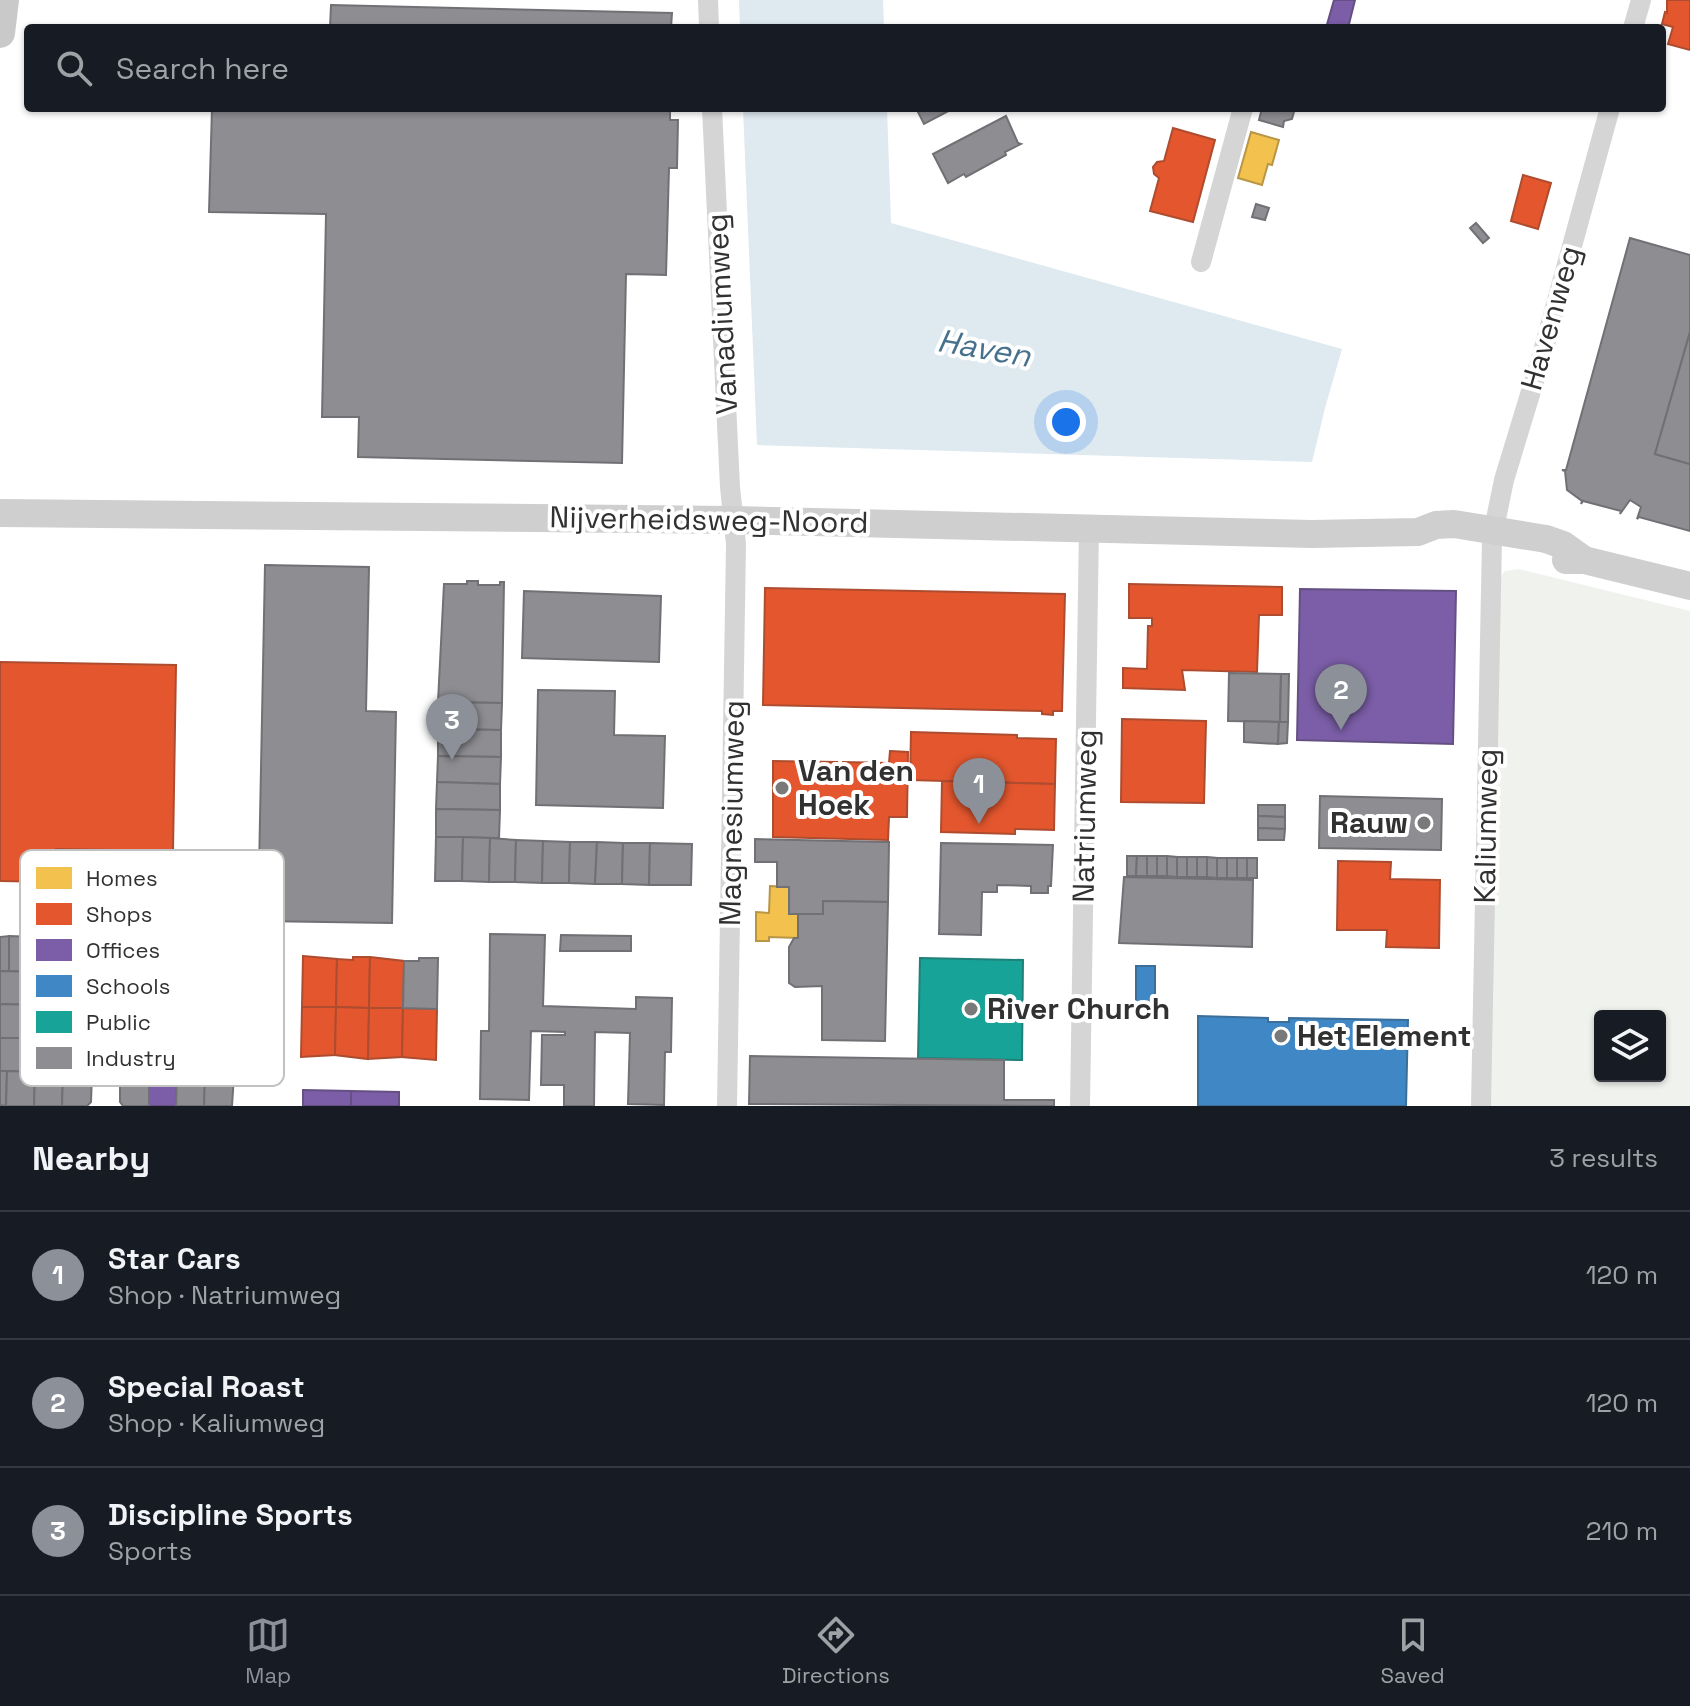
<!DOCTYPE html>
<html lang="en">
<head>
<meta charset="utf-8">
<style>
  :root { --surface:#171b24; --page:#20242c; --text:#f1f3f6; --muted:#9ea1a6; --line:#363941; --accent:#8c9099 }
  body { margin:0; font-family:"Space Grotesk",sans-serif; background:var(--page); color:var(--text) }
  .controls { position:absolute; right:24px; bottom:24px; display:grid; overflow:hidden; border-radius:8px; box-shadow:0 2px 6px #0004 }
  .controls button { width:72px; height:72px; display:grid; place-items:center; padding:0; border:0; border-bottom:2px solid var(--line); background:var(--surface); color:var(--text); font:40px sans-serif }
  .you { position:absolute; left:1066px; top:422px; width:28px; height:28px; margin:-20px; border:6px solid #fff; border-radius:50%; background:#1a73e8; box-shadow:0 0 0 12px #1a73e833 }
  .badge { display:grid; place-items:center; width:52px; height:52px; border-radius:50%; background:var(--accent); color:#fff; font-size:26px; font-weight:700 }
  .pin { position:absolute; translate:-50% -66px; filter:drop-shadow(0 2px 4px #0008) }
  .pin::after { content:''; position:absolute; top:42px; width:28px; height:24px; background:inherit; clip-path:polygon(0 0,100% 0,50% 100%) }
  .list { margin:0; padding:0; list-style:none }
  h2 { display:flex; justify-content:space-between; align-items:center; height:104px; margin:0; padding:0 32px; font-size:34px }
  h2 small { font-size:26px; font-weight:400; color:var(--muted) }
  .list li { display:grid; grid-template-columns:52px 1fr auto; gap:24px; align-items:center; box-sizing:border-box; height:128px; padding:0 32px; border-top:2px solid var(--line) }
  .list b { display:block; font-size:30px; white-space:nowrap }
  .list p { margin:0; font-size:26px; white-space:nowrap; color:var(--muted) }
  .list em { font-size:26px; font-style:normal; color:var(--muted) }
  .icon { flex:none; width:44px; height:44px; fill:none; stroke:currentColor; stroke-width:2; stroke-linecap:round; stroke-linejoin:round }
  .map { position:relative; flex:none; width:1690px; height:1106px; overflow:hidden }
  .search { position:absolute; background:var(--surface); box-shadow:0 2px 6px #0004; left:24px; right:24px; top:24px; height:88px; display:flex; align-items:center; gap:20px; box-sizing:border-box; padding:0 28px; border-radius:8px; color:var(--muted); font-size:30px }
  .sheet { height:488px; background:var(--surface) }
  nav { display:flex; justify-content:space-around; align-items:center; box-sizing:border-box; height:112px; border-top:2px solid var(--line); background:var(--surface); font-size:22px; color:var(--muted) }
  nav a { display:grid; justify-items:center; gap:4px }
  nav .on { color:var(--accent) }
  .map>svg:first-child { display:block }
  .green { fill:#f0f3ed; fill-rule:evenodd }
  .water { fill:#dee9f0 }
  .homes { fill:#f2c14e; stroke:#b89645; stroke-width:2 }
  .shops { fill:#e4572e; stroke:#ae4c2f; stroke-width:2 }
  .offices { fill:#7b5ea7; stroke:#655084; stroke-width:2 }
  .schools { fill:#3f88c5; stroke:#3b6e99; stroke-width:2 }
  .public { fill:#17a398; stroke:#1f8179; stroke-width:2 }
  .industry { fill:#8d8d92; stroke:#717175; stroke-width:2 }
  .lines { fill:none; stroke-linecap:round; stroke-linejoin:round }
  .street { stroke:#d5d5d5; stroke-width:20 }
  .secondary { stroke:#cfcfcf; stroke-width:28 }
  .primary { stroke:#c9c9c9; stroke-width:30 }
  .poi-dot { fill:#797979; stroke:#fff; stroke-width:3 }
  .labels { text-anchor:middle; stroke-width:8; stroke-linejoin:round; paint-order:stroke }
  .street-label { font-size:30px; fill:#313131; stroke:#fff }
  .poi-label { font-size:30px; font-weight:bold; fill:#313131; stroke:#fff; text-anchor:start }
  .water-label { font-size:32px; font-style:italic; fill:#47708c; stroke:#fff }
  .key { fill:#fff; stroke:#c1c1c1; stroke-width:2 }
  .key-label { font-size:22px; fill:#313131 }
</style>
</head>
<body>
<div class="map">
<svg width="1690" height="1106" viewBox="0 0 1690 1106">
  <rect width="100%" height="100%" fill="#fff"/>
  <path class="green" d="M 1519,569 L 1690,611 L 1690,1106 L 1488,1106 L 1497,581 L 1505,571 ZM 1600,1016 L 1660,1016 L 1660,1076 L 1600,1076 Z"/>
  <g class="water">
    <path d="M 739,0 L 883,0 L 884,28 L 740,28 Z"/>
    <path d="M 743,108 L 887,108 L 891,223 L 1342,349 L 1325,408 L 1312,462 L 757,445 Z"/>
  </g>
  <g class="homes">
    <path d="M 1251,132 L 1279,140 L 1272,165 L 1268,164 L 1262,185 L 1238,178 Z"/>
    <path d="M 770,886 L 789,887 L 789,914 L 798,914 L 798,938 L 769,937 L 769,941 L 756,941 L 756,912 L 769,913 Z"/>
  </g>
  <g class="shops">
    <path d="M 1667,0 L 1690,0 L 1690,50 L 1668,44 L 1673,27 L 1662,24 L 1665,12 L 1667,13 Z"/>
    <path d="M 1173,128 L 1215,140 L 1193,222 L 1150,211 L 1159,178 L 1154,174 L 1153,167 L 1157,162 L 1164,161 Z"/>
    <path d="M 1523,175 L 1551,183 L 1538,229 L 1511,221 Z"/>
    <path d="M 1129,584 L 1282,587 L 1282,615 L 1259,615 L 1257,672 L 1182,670 L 1185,690 L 1123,688 L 1123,668 L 1147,669 L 1148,626 L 1152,626 L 1152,618 L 1129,618 Z"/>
    <path d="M 765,588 L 1065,594 L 1062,711 L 1053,711 L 1053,715 L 1042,714 L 1042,711 L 763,705 Z"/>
    <path d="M 0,662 L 176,665 L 173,851 L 56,849 L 55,882 L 0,881 Z"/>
    <path d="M 1122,719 L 1206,721 L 1204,803 L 1121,802 Z"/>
    <path d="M 911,732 L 1017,735 L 1017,738 L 1056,739 L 1055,784 L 910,780 Z"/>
    <path d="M 890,751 L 908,752 L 907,817 L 889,817 L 888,840 L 773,837 L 773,761 L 837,762 L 836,765 L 843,765 L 843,762 L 889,763 Z"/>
    <path d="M 942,781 L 1055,784 L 1054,830 L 1015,829 L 1015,834 L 941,832 Z"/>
    <path d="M 1338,861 L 1391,862 L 1390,879 L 1440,880 L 1439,948 L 1386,947 L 1387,930 L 1337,930 Z"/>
    <path d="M 303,956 L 337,959 L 336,1007 L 302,1007 Z"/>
    <path d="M 353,957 L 370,957 L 369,1008 L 336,1007 L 337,959 L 353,960 Z"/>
    <path d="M 370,957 L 404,961 L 403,1008 L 369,1008 Z"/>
    <path d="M 302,1007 L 336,1007 L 335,1055 L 301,1057 Z"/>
    <path d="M 336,1007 L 369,1008 L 368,1059 L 335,1055 Z"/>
    <path d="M 369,1008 L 403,1008 L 402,1057 L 368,1059 Z"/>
    <path d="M 403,1008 L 437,1009 L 436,1060 L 402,1057 Z"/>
  </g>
  <g class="offices">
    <path d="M 1334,0 L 1355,0 L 1348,28 L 1326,28 Z"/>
    <path d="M 1300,589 L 1456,591 L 1453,744 L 1297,740 Z"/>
    <path d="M 149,1074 L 177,1075 L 176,1106 L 149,1106 Z"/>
    <path d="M 303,1090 L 351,1091 L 351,1106 L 303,1106 Z"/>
    <path d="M 351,1091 L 399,1092 L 399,1106 L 351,1106 Z"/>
  </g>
  <g class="schools">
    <rect x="1136" y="966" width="19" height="41"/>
    <path d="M 1198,1016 L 1268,1018 L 1268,1022 L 1289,1022 L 1289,1018 L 1408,1020 L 1406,1106 L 1198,1106 Z"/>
  </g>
  <path class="public" d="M 920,958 L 1023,960 L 1022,1060 L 918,1058 Z"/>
  <g class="industry">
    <path d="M 331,5 L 672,13 L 671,28 L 330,28 Z"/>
    <path d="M 212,108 L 670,108 L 670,120 L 678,120 L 677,168 L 669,168 L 666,275 L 626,274 L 622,463 L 358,457 L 359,417 L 322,417 L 326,214 L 209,212 Z"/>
    <path d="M 916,108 L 954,108 L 924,124 Z"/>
    <path d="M 1262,108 L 1295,108 L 1292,119 L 1284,121 L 1283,127 L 1259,120 Z"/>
    <path d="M 1006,116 L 1018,143 L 1021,144 L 1005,152 L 1006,155 L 966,177 L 964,174 L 948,183 L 933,154 Z"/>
    <path d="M 1256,204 L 1269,208 L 1265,220 L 1252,217 Z"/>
    <path d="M 1476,223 L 1489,238 L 1483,243 L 1470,228 Z"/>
    <path d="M 1630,238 L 1690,255 L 1690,332 L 1655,454 L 1690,464 L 1690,531 L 1639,517 L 1637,519 L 1641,507 L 1630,500 L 1620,514 L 1621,511 L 1583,501 L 1581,504 L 1582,501 L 1567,490 L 1565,471 L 1562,470 L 1566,470 Z"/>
    <path d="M 1690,332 L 1690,464 L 1655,454 Z"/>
    <path d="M 265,565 L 369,567 L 366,711 L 396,712 L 392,923 L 258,921 Z"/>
    <path d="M 467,581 L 478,581 L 478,585 L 500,585 L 500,582 L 504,582 L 502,703 L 438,702 L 444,584 L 467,584 Z"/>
    <path d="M 524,591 L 661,596 L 659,662 L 522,658 Z"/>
    <path d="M 1229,673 L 1281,674 L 1280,722 L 1228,721 Z"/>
    <path d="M 1281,674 L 1289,674 L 1288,722 L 1280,722 Z"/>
    <path d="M 538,690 L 615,691 L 614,735 L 665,736 L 663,808 L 536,805 Z"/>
    <path d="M 438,702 L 502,703 L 501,730 L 438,729 Z"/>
    <path d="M 1244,721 L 1279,722 L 1278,744 L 1244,742 Z"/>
    <path d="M 1279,722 L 1288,722 L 1287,743 L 1278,744 Z"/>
    <path d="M 438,729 L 501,730 L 501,757 L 438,756 Z"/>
    <path d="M 438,756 L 501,757 L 500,784 L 437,782 Z"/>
    <path d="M 437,782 L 500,784 L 500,810 L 436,809 Z"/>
    <path d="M 1320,796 L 1442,799 L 1441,850 L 1319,848 Z"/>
    <path d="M 1258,805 L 1285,805 L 1285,817 L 1258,816 Z"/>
    <path d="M 436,809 L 500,810 L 499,838 L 436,837 Z"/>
    <path d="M 1258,816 L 1285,817 L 1285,829 L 1258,828 Z"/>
    <path d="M 1258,828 L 1285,829 L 1284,840 L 1258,840 Z"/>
    <path d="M 436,837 L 463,837 L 462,881 L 435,881 Z"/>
    <path d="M 463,837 L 490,838 L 489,882 L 462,881 Z"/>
    <path d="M 490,838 L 516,840 L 515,882 L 489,882 Z"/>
    <path d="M 755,839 L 889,842 L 888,902 L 823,901 L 823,914 L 789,914 L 789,887 L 777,887 L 777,862 L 755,862 Z"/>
    <path d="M 516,840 L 543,841 L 542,883 L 515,882 Z"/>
    <path d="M 543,841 L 570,842 L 569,883 L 542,883 Z"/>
    <path d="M 570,842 L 597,842 L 595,884 L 569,883 Z"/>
    <path d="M 597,842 L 623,843 L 622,884 L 595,884 Z"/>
    <path d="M 623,843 L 650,843 L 649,885 L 622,884 Z"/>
    <path d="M 650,843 L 692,844 L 691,885 L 649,885 Z"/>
    <path d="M 941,843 L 1053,845 L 1051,886 L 1048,886 L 1048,893 L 1031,893 L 1031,886 L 997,885 L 997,892 L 982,892 L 981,935 L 939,934 Z"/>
    <path d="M 1127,856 L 1137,856 L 1136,876 L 1127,876 Z"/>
    <path d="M 1137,856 L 1147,856 L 1147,876 L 1136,876 Z"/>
    <rect x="1147" y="856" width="10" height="20"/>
    <rect x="1157" y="856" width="10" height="20"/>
    <path d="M 1167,856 L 1177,857 L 1177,877 L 1167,876 Z"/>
    <rect x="1177" y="857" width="10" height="20"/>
    <rect x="1187" y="857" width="10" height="20"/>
    <rect x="1197" y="857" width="10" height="20"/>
    <path d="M 1207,857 L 1217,858 L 1217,878 L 1207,877 Z"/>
    <rect x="1217" y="858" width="10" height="20"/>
    <rect x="1227" y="858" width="10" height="20"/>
    <rect x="1237" y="858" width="10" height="20"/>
    <rect x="1247" y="858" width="10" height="20"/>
    <path d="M 1124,877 L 1253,880 L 1252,947 L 1119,943 Z"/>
    <path d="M 823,901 L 888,902 L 885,1041 L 822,1040 L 822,986 L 795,987 L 789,983 L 789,947 L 794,938 L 798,938 L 798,914 L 823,914 Z"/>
    <path d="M 490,934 L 545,935 L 543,1006 L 636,1009 L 636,997 L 672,998 L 671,1052 L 665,1052 L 664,1105 L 628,1104 L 630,1033 L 595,1032 L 594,1106 L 564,1106 L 564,1085 L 541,1085 L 542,1035 L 565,1035 L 565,1032 L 531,1031 L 529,1100 L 480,1099 L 481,1031 L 489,1031 Z"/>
    <path d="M 561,935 L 631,936 L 631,951 L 560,951 Z"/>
    <path d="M 9,936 L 37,937 L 37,972 L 9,971 Z"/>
    <path d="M 9,936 L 9,971 L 0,971 L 0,937 Z"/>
    <path d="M 419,958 L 438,958 L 437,1009 L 403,1008 L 404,961 L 419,961 Z"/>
    <path d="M 0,971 L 37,972 L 36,1005 L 0,1004 Z"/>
    <path d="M 0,1004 L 36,1005 L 36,1038 L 0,1038 Z"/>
    <path d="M 0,1038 L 36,1038 L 35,1072 L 0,1071 Z"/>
    <path d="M 750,1056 L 1004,1060 L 1004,1100 L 1054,1100 L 1054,1106 L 749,1104 Z"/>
    <path d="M 0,1071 L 7,1071 L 6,1106 L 0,1105 Z"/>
    <path d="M 7,1071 L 35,1072 L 34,1106 L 6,1106 Z"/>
    <path d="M 35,1072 L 63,1072 L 62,1106 L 34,1106 Z"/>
    <path d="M 63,1072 L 92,1073 L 91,1102 L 87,1106 L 62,1106 Z"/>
    <path d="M 120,1074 L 149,1074 L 149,1106 L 123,1106 L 120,1102 Z"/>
    <path d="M 177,1075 L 205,1075 L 204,1106 L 176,1106 Z"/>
    <path d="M 205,1075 L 234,1075 L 232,1106 L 204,1106 Z"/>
  </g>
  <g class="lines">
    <g class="street">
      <path d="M 708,0 L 709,28"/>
      <path d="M 1633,28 L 1641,0"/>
      <path d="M 712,108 L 730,487 L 736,544 L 727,1106"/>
      <path d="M 1201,262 L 1243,108"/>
      <path d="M 1080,1106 L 1089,527"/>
      <path d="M 1481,1106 L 1492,538 L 1504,480 L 1542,355 L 1610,108"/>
    </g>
    <g class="secondary">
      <path d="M 0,513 L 733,520 L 1312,534 L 1418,532 L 1436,525 L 1454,524 L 1546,539 L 1563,545 L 1584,560"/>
      <path d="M 1566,560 L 1584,560 L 1690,586"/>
    </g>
    <path class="primary" d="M 0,33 L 4,0"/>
  </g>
  <g class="poi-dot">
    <circle cx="782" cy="788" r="8"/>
    <circle cx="1424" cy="823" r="8"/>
    <circle cx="971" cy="1009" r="8"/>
    <circle cx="1281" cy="1036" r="8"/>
  </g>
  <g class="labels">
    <g class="street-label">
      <text transform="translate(722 314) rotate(-93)" y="10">Vanadiumweg</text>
      <text transform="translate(1551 318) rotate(-74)" y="10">Havenweg</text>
      <text transform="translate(709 520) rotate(1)" y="10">Nijverheidsweg-Noord</text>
      <text transform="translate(732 813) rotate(-89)" y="10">Magnesiumweg</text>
      <text transform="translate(1085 816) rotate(-89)" y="10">Natriumweg</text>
      <text transform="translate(1486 826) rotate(-89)" y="10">Kaliumweg</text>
    </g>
    <g class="poi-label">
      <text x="798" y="781">Van den<tspan x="798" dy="34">Hoek</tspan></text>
      <text x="1408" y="833" text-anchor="end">Rauw</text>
      <text x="987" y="1019">River Church</text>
      <text x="1297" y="1046">Het Element</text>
    </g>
    <g class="water-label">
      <text transform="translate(984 348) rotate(10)" y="11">Haven</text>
    </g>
  </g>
  <rect x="20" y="850" width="264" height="236" rx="12" class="key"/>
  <rect x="36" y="867" width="36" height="22" fill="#f2c14e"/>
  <rect x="36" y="903" width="36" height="22" fill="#e4572e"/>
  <rect x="36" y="939" width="36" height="22" fill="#7b5ea7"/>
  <rect x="36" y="975" width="36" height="22" fill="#3f88c5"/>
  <rect x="36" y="1011" width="36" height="22" fill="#17a398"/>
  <rect x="36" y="1047" width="36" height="22" fill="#8d8d92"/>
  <g class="key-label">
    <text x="86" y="886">Homes</text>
    <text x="86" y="922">Shops</text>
    <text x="86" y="958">Offices</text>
    <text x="86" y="994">Schools</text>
    <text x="86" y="1030">Public</text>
    <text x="86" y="1066">Industry</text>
  </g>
</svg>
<div class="controls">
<button><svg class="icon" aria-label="layers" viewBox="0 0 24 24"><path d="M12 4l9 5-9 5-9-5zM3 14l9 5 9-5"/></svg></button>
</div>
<div class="you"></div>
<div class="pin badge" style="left:979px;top:824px">1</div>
<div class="pin badge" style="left:1341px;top:730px">2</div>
<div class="pin badge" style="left:452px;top:760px">3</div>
<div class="search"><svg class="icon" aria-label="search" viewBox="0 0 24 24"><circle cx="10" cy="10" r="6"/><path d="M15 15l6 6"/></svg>Search here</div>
</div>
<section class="sheet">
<h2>Nearby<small>3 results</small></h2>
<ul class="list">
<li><span class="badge">1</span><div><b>Star Cars</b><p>Shop · Natriumweg</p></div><em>120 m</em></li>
<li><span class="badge">2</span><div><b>Special Roast</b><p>Shop · Kaliumweg</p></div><em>120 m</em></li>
<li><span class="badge">3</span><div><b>Discipline Sports</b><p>Sports</p></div><em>210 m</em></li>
</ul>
</section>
<nav>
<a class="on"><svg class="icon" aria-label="map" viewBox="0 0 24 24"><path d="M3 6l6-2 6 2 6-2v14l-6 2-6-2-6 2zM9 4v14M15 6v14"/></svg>Map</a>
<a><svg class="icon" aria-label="directions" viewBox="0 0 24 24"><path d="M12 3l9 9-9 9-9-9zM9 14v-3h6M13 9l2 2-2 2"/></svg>Directions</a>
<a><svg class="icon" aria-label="saved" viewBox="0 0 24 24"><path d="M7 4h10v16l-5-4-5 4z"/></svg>Saved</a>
</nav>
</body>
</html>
